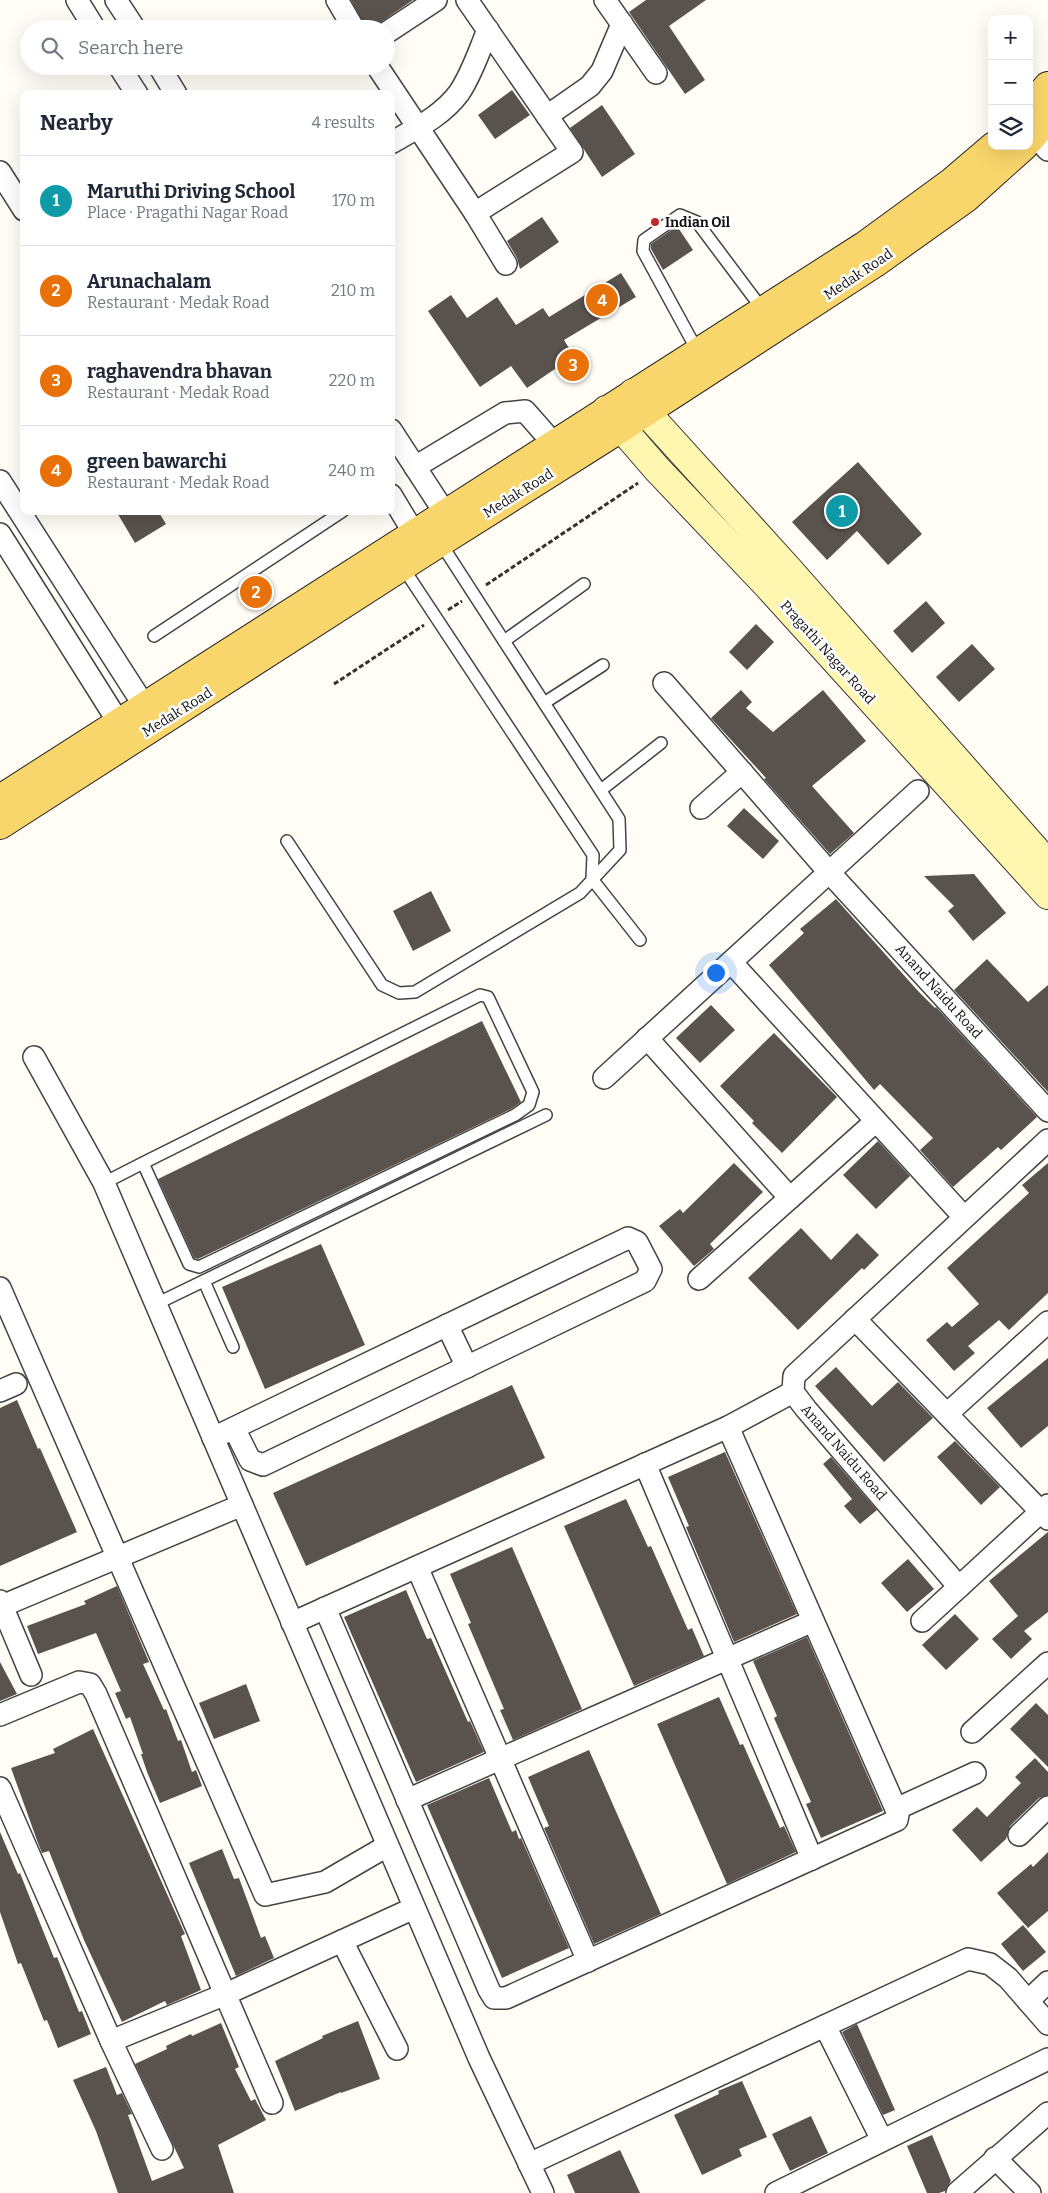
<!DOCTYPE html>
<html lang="en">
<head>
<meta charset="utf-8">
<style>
  :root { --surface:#fff; --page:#f2f2f3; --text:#1f2937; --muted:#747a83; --line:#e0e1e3; --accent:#7c3aed }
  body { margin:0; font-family:Bitter,serif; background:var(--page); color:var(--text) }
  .controls { position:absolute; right:15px; top:15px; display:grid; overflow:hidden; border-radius:10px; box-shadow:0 5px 20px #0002 }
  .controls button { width:45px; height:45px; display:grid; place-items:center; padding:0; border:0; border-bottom:1px solid var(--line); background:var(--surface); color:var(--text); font:25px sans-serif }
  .you { position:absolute; left:715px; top:972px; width:18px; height:18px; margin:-12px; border:4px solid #fff; border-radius:50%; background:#1a73e8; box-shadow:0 0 0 8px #1a73e833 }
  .badge { display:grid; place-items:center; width:32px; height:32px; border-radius:50%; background:var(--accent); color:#fff; font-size:16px; font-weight:700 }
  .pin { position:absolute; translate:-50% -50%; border:2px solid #fff; box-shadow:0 1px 5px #0006 }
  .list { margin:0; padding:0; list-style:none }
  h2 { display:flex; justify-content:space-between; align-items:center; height:65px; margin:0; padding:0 20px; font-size:21px }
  h2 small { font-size:16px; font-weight:400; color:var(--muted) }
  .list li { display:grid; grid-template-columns:32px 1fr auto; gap:15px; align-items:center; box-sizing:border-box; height:90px; padding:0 20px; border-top:1px solid var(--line) }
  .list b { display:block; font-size:19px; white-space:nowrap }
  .list p { margin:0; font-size:16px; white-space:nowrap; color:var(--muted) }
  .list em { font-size:16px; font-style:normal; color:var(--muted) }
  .icon { flex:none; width:28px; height:28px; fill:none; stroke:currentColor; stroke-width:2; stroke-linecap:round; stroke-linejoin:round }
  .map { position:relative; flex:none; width:1048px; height:2193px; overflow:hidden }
  .search { position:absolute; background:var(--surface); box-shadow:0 5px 20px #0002; left:20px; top:20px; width:375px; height:55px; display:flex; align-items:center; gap:12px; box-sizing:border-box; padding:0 18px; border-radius:28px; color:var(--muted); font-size:19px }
  .panel { position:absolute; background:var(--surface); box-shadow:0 5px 20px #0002; left:20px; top:90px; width:375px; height:425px; border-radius:10px }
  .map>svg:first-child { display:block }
  .building { fill:#5a524d }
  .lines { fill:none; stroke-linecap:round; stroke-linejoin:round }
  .lane-casing { stroke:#444; stroke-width:14 }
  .street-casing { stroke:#444; stroke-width:24 }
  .secondary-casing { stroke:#333; stroke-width:30 }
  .primary-casing { stroke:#222; stroke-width:30 }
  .path { stroke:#333; stroke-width:3; stroke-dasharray:5 2.5; stroke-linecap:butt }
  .lane { stroke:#fff; stroke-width:11 }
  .street { stroke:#fff; stroke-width:21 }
  .secondary { stroke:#fff6b0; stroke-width:28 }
  .primary { stroke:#f9d66b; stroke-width:28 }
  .poi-dot { fill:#c4262e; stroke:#fff; stroke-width:2 }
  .labels { text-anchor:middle; stroke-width:5; stroke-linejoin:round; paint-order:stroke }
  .poi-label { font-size:14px; font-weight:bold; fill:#111; stroke:#fff; text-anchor:start }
  .street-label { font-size:14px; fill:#111; stroke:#fff }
</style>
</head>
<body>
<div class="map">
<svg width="1048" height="2193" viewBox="0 0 1048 2193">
  <rect width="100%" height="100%" fill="#fffdf5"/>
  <g class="building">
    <path d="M 351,0 L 413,0 L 371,29 L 366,29 Z"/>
    <path d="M 646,0 L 706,0 L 669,26 L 705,80 L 685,94 L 629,12 Z"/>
    <path d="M 512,90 L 530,115 L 495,139 L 478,115 Z"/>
    <path d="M 602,105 L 635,154 L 602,177 L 570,128 Z"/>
    <path d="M 542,217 L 559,242 L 520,269 L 517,258 L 507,241 Z"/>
    <path d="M 677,226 L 693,250 L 663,270 L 651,249 L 651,244 Z"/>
    <path d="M 621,273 L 636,297 L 564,340 L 574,356 L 527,388 L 511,366 L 480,387 L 428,311 L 451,295 L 467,318 L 497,297 L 516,325 L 543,308 L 549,317 Z"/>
    <path d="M 858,462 L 922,534 L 888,565 L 857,531 L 827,560 L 792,522 Z"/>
    <path d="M 116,511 L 158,511 L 166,524 L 135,543 Z"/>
    <path d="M 926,601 L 945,623 L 912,653 L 893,631 Z"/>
    <path d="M 756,624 L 774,642 L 747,670 L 729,652 Z"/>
    <path d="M 972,644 L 995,669 L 959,702 L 936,677 Z"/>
    <path d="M 741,690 L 752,702 L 746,708 L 773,732 L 823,690 L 866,741 L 812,786 L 854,833 L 830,854 L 764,779 L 766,778 L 711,718 Z"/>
    <path d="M 744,808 L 779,841 L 763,859 L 727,826 Z"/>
    <path d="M 974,874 L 1006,913 L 973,941 L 948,911 L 954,906 L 924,876 Z"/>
    <path d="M 431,891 L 451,931 L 413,951 L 393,911 Z"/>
    <path d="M 836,899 L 918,991 L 935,1008 L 936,1007 L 1037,1117 L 1001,1150 L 998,1147 L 953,1187 L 920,1150 L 933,1138 L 880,1084 L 874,1090 L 769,965 L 804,933 L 800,929 Z"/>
    <path d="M 987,959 L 1028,1002 L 1048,985 L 1048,1092 L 954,990 Z"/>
    <path d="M 711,1005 L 735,1030 L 700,1063 L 676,1038 Z"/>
    <path d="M 482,1021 L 521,1102 L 511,1109 L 198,1259 L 194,1258 L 158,1179 Z"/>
    <path d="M 774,1033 L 837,1097 L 782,1153 L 752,1123 L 754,1121 L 720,1086 Z"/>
    <path d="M 878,1141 L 910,1176 L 876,1209 L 843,1175 Z"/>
    <path d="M 734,1163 L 763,1192 L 710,1244 L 714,1249 L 694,1266 L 659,1226 L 680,1209 L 683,1213 Z"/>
    <path d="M 1048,1163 L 1048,1293 L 1009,1330 L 999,1320 L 968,1346 L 975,1353 L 954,1371 L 926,1340 L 947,1322 L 952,1327 L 979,1304 L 947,1268 L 1029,1193 L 1022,1185 Z"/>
    <path d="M 801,1228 L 831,1260 L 857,1233 L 879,1255 L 864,1270 L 862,1268 L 798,1330 L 748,1278 Z"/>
    <path d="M 321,1244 L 365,1345 L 265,1389 L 222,1287 Z"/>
    <path d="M 1048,1358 L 1048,1426 L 1021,1448 L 987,1408 Z"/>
    <path d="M 836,1367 L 872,1406 L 898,1382 L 933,1418 L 884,1462 L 815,1386 Z"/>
    <path d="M 512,1385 L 545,1458 L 306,1566 L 273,1493 Z"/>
    <path d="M 17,1400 L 38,1449 L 40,1448 L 77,1532 L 0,1566 L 0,1408 Z"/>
    <path d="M 955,1441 L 1000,1487 L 981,1505 L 937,1457 Z"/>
    <path d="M 725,1452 L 797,1614 L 734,1642 L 686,1527 L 689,1526 L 668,1477 Z"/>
    <path d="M 831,1457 L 877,1510 L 860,1524 L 844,1506 L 852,1499 L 823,1464 Z"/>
    <path d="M 626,1499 L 648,1547 L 651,1546 L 688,1630 L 692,1628 L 704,1656 L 634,1686 L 564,1526 Z"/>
    <path d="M 1048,1532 L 1048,1612 L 1024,1631 L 1032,1639 L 1011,1659 L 992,1639 L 1018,1616 L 989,1581 Z"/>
    <path d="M 512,1547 L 582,1709 L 513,1740 L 500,1710 L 504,1709 L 468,1624 L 471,1623 L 450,1574 Z"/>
    <path d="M 908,1559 L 934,1589 L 907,1612 L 881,1583 Z"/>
    <path d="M 117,1586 L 149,1662 L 143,1664 L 164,1710 L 166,1709 L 178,1741 L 181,1740 L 192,1772 L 196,1770 L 202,1786 L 160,1803 L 147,1772 L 141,1754 L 143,1754 L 130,1717 L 126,1719 L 115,1693 L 121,1691 L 96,1633 L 38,1654 L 27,1626 L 86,1604 L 84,1601 Z"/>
    <path d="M 406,1590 L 427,1639 L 431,1638 L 468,1722 L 470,1721 L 484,1752 L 416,1782 L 344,1617 Z"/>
    <path d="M 955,1614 L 979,1639 L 946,1670 L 922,1645 Z"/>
    <path d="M 807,1637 L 883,1811 L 821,1838 L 806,1804 L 811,1802 L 774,1718 L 777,1716 L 753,1661 Z"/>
    <path d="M 0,1662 L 17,1694 L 0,1701 Z"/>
    <path d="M 246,1684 L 260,1721 L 214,1739 L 199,1703 Z"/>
    <path d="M 719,1697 L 740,1745 L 743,1744 L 780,1828 L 784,1826 L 796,1852 L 727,1884 L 657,1724 Z"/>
    <path d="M 1036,1703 L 1048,1715 L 1048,1767 L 1010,1729 Z"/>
    <path d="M 93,1729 L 185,1934 L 181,1936 L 201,1990 L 167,2005 L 165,2001 L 122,2022 L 84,1940 L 49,1851 L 42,1853 L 38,1843 L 11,1768 L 55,1753 L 53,1749 Z"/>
    <path d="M 589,1750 L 661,1914 L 594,1944 L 544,1828 L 549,1826 L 528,1777 Z"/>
    <path d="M 1035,1758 L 1048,1772 L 1048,1795 L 1039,1798 L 1010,1826 L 1006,1839 L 981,1862 L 952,1830 L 977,1807 L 987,1817 L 1021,1783 L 1015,1777 Z"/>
    <path d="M 489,1778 L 512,1832 L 516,1830 L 519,1839 L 521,1838 L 569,1948 L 502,1978 L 427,1805 Z"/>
    <path d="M 0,1832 L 18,1874 L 20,1873 L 54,1958 L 57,1957 L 79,2012 L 82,2011 L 91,2034 L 58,2048 L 47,2020 L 44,2021 L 21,1963 L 18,1964 L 0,1912 Z"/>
    <path d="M 222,1849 L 234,1879 L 239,1878 L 261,1938 L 265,1936 L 274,1958 L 236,1976 L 189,1863 Z"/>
    <path d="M 1048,1852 L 1048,1911 L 1028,1928 L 997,1893 L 1031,1864 L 1033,1867 Z"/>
    <path d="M 1023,1925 L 1046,1952 L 1023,1971 L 1001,1944 Z"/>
    <path d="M 358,2021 L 380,2079 L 341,2093 L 341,2092 L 295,2111 L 275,2061 L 323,2038 L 322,2036 Z"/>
    <path d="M 221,2023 L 239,2067 L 235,2069 L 251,2101 L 255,2099 L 266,2120 L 218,2145 L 234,2193 L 118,2193 L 96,2131 L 73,2080 L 106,2067 L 117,2095 L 122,2093 L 132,2114 L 128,2115 L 152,2181 L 184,2168 L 135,2064 L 167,2049 L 166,2046 L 191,2034 L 192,2036 Z"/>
    <path d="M 857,2024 L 895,2110 L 883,2115 L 842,2032 Z"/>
    <path d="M 742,2081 L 767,2137 L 739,2149 L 742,2156 L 702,2175 L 674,2115 L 719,2094 L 718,2091 Z"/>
    <path d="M 811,2116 L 828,2153 L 790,2171 L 772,2134 Z"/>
    <path d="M 932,2135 L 951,2181 L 945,2191 L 939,2193 L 927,2193 L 907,2146 Z"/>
    <path d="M 620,2150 L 640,2193 L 575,2193 L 567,2175 Z"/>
  </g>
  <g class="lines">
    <defs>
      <g id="lane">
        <path d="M 698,352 L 643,251 L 644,240 L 680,215 L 697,222 L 763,310"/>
        <path d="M 402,566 L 593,855 L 592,879 L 640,940"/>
        <path d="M 154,636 L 343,511"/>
        <path d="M 504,641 L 584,584"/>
        <path d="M 544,703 L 603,665"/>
        <path d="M 601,790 L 661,743"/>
        <path d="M 287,841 L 382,985 L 399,993 L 415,992 L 580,893 L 620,850 L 619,819 L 440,542"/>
        <path d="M 104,1183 L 143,1163 L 480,995 L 488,997 L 533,1092 L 529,1105 L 515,1115 L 199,1267 L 189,1264 L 143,1163"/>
        <path d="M 204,1281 L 233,1347"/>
        <path d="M 156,1304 L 546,1115"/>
      </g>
      <g id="street">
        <path d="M 77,0 L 95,29"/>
        <path d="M 116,0 L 135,29"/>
        <path d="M 337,0 L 354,29"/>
        <path d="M 467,0 L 572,152 L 475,213"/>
        <path d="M 605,0 L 656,73"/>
        <path d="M 386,33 L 436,0"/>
        <path d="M 119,66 L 137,94"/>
        <path d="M 159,66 L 176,94"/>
        <path d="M 377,66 L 475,213 L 506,264"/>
        <path d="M 547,116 L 590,86 L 602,71 L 622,24"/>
        <path d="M 1034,135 L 1048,150"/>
        <path d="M 391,143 C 415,129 442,116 459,93 C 472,74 479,51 488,30"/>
        <path d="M 0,172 L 24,210"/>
        <path d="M 391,430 L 445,513"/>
        <path d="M 415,467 L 505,413 L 525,411 L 554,444"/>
        <path d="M 0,481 L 145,707"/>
        <path d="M 391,495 L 414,533"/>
        <path d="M 0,534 L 119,723"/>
        <path d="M 664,683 L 829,872 L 1048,1111"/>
        <path d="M 701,808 L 742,772"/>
        <path d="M 731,962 L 964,1217"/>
        <path d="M 647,1038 L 790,1198 L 876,1121"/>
        <path d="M 34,1057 L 104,1183 L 479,2058 L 543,2193"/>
        <path d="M 604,1078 L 918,791"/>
        <path d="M 699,1279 L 790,1198"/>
        <path d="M 0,1288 L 265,1895 L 325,1882 L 387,1846"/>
        <path d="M 855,1319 L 1048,1519"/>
        <path d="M 447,1325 L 467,1367"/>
        <path d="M 0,1391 L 16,1384"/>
        <path d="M 947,1414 L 1048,1322"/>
        <path d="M 213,1438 L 628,1238 L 637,1242 L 651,1269 L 645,1281 L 263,1465 L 250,1460 L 234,1428"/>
        <path d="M 645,1464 L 812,1859"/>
        <path d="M 417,1567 L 588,1961"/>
        <path d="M 959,1587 L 806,1409 L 793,1392 L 794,1376 L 1048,1140"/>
        <path d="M 0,1601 L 31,1675"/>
        <path d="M 2,1606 L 242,1505"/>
        <path d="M 325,1608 L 489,1990 L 494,1998 L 506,1998 L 897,1820 L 898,1815 L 896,1809 L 728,1427"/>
        <path d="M 922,1621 L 1048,1505"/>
        <path d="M 292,1623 L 728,1427 L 793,1392"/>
        <path d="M 0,1715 L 79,1682 L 90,1684 L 96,1694 L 272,2103"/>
        <path d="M 972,1732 L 1048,1663"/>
        <path d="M 0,1788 L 111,2041 L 162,2149"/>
        <path d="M 407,1800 L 813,1621"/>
        <path d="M 896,1809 L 975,1773"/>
        <path d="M 1019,1835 L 1048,1807"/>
        <path d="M 342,1941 L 397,2049"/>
        <path d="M 1028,2001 L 1048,1982"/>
        <path d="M 825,2026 L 882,2140"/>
        <path d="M 111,2041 L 226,1994 L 414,1908"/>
        <path d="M 995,2158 L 1030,2193"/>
        <path d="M 529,2164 L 968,1959 L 990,1964 L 1008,1978 L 1048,2024"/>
        <path d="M 776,2193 L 1048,2059"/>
        <path d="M 957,2193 L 1048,2113"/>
      </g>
      <g id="secondary">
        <path d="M 633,393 L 645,411 L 789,570 L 1048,864"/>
        <path d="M 606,410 L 657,469 L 768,586 L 1048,895"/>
      </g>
      <g id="primary">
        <path d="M 1029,108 L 1048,86"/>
        <path d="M 1029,140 L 1048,119"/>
        <path d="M 0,799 L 864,246 L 953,181 L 994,146"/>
        <path d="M 0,825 L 420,555 L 621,428 L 875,263 L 966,198 L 1024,146"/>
      </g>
    </defs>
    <use href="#lane" class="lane-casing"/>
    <use href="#street" class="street-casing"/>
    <use href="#secondary" class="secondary-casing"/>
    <use href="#primary" class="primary-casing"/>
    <g class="path">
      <path d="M 486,585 L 638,483"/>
      <path d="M 448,610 L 462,601"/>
      <path d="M 334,684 L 424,625"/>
    </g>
    <use href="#lane" class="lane"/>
    <use href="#street" class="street"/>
    <use href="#secondary" class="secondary"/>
    <use href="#primary" class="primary"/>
  </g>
  <circle class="poi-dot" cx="655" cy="222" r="5"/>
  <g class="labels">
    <g class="poi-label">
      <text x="665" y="227">Indian Oil</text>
    </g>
    <g class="street-label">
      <text transform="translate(858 274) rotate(-34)" y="5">Medak Road</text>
      <text transform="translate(518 493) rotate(-32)" y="5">Medak Road</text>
      <text transform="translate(828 652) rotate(48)" y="5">Pragathi Nagar Road</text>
      <text transform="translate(177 712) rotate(-32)" y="5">Medak Road</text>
      <text transform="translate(939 991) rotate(48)" y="5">Anand Naidu Road</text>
      <text transform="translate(844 1452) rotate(49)" y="5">Anand Naidu Road</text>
    </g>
  </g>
</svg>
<div class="controls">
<button>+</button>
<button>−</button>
<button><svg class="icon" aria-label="layers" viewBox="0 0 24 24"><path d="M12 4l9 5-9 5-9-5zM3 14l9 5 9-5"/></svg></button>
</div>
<div class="you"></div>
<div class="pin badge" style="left:842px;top:511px;background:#0f9aa8">1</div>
<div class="pin badge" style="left:256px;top:592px;background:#e8710a">2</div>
<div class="pin badge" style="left:573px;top:365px;background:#e8710a">3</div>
<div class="pin badge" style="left:602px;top:300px;background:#e8710a">4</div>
<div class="search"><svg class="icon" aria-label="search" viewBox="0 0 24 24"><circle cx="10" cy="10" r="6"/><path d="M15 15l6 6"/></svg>Search here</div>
<section class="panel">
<h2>Nearby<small>4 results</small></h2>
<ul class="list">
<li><span class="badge" style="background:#0f9aa8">1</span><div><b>Maruthi Driving School</b><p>Place · Pragathi Nagar Road</p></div><em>170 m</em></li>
<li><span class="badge" style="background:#e8710a">2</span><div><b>Arunachalam</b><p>Restaurant · Medak Road</p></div><em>210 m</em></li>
<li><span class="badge" style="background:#e8710a">3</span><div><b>raghavendra bhavan</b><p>Restaurant · Medak Road</p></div><em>220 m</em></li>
<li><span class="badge" style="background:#e8710a">4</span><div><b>green bawarchi</b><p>Restaurant · Medak Road</p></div><em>240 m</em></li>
</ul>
</section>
</div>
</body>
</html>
